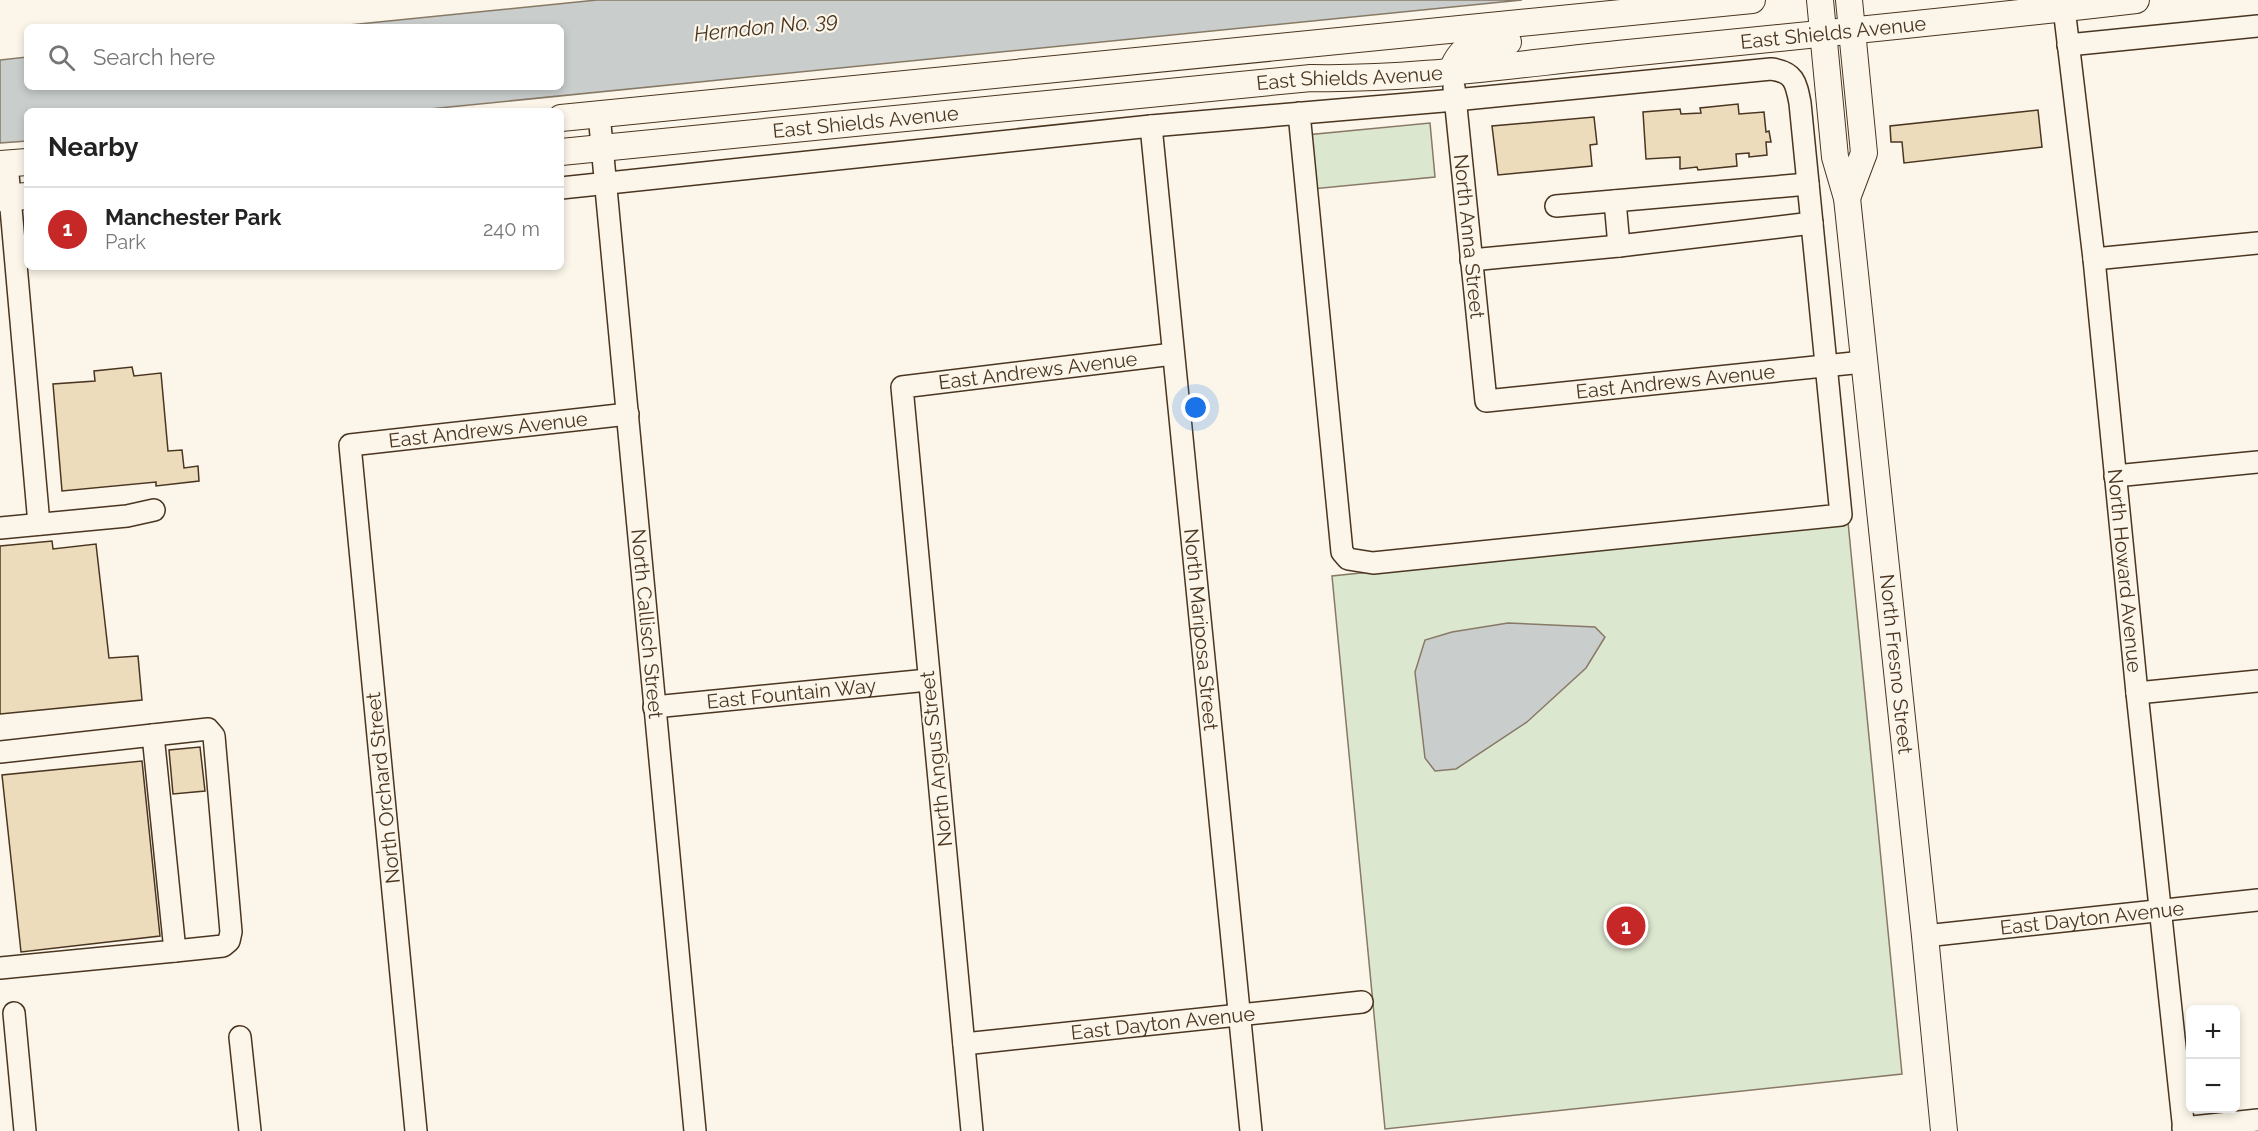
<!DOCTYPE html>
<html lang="en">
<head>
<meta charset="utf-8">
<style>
  :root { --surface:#fff; --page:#f2f2f2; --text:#222; --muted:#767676; --line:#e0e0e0; --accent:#c62828 }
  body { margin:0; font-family:Raleway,sans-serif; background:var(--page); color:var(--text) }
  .controls { position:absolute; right:18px; bottom:18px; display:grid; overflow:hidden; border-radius:9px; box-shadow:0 3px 9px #0003 }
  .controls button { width:54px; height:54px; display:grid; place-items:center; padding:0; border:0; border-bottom:2px solid var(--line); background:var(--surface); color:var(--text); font:30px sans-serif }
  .you { position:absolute; left:1196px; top:408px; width:21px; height:21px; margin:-15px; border:4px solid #fff; border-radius:50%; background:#1a73e8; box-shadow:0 0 0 9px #1a73e833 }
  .badge { display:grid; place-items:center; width:39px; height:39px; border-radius:50%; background:var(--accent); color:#fff; font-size:20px; font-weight:700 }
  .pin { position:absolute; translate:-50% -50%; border:3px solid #fff; box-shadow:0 2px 6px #0006 }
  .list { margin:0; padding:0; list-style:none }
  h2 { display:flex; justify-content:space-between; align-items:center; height:78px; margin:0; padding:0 24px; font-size:26px }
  h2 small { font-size:20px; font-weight:400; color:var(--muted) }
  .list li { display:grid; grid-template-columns:39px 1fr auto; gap:18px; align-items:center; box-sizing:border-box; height:84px; padding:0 24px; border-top:2px solid var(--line) }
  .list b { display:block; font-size:22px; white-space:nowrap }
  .list p { margin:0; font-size:20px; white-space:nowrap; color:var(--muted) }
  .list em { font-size:20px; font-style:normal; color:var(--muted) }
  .icon { flex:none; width:33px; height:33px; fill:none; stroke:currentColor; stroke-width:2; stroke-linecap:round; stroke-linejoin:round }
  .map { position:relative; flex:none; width:2258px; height:1131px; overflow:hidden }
  .search { position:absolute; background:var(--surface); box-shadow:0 3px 9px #0003; left:24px; top:24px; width:540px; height:66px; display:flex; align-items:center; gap:15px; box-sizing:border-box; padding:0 21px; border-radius:9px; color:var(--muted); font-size:22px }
  .panel { position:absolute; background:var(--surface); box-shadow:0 3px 9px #0003; left:24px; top:108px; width:540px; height:162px; border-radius:9px }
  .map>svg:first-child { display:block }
  .green { fill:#dce7d0; stroke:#887966; stroke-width:1.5 }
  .water { fill:#c9cecd; stroke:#887966; stroke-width:1.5 }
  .building { fill:#ecdcbc; stroke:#4a3520; stroke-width:1.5 }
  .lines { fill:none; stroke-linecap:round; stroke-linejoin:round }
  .minor-casing { stroke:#4a3520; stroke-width:24 }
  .major-casing { stroke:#4a3520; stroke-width:28 }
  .minor { stroke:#fbf6e9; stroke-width:21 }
  .major { stroke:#fbf6e9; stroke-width:26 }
  .labels { text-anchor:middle; stroke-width:4.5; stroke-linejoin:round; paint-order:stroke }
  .street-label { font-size:20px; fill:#4a3520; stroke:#fbf6e9 }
  .water-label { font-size:21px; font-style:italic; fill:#4a3520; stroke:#fbf6e9 }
</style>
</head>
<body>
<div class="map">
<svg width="2258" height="1131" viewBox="0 0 2258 1131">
  <rect width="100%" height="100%" fill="#fbf6e9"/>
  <g class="green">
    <path d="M 1430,123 L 1435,177 L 1312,189 L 1306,135 Z"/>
    <path d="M 1848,522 L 1902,1074 L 1385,1129 L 1332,576 Z"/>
  </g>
  <g class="water">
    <path d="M 597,0 L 1522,0 L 409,111 L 27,111 L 27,141 L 0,143 L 0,60 L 27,57 L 27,87 L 561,87 L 561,27 L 329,27 Z"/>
    <path d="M 1508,623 L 1595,627 L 1605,637 L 1586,668 L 1527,722 L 1456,769 L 1435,771 L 1425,758 L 1415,672 L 1425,640 L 1452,632 Z"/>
  </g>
  <g class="building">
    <path d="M 1738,104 L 1739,114 L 1764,112 L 1766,132 L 1769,131 L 1771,142 L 1766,142 L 1767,155 L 1749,157 L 1749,153 L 1736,154 L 1737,166 L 1698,170 L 1697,167 L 1680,169 L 1680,157 L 1646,159 L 1643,112 L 1680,109 L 1681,114 L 1701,113 L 1700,108 Z"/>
    <path d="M 2038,110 L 2042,147 L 1904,163 L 1902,142 L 1891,142 L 1890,126 Z"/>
    <path d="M 1594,117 L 1597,144 L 1590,145 L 1592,166 L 1498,175 L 1492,126 Z"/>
    <path d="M 132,367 L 134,376 L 161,373 L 168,451 L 182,450 L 184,468 L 198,466 L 199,481 L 156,486 L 156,482 L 62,491 L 53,384 L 95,381 L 94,371 Z"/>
    <path d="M 52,541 L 53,549 L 96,544 L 109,658 L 138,656 L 142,700 L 0,714 L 0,546 Z"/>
    <path d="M 200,747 L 205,791 L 173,794 L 169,750 Z"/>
    <path d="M 142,761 L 160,936 L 21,952 L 2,775 Z"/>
  </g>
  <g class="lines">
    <defs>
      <g id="minor">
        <path id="s1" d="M 2064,8 L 2094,259 L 2137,693 L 2184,1131"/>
        <path d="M 2068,45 L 2258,26"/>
        <path id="s2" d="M 1454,87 L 1486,401 L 1863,362"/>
        <path id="s3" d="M 599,114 L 695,1131"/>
        <path id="s4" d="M 1151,126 L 1251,1131"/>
        <path d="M 7,163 L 39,524"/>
        <path d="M 561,188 L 1151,126 L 1455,100 L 1771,69 C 1794,72 1796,82 1800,103 L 1841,515 L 1373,563 L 1348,559 L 1342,552 L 1299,113"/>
        <path d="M 1615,201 L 1619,246"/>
        <path d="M 1556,206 L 1808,184"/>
        <path d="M 2094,259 L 2258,243"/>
        <path d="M 1471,260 L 1619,246 L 1812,223"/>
        <path d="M 2115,476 L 2258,462"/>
        <path d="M 0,528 L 127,516 L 154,510"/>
        <path d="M 2137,693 L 2258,681"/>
        <path id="s5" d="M 654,707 L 928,680"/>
        <path d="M 153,735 L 208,729 L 214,736 L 231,932 L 229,941 L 223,946 L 175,951"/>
        <path d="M 0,752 L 153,735 L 175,951 L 0,968"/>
        <path id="s6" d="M 1925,936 L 2258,900"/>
        <path d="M 14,1013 L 25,1131"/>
        <path d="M 240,1037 L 250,1131"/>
        <path id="s7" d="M 964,1044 L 1362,1002"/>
        <path d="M 2183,1128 L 2258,1120"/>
        <path id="s8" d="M 416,1131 L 350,445 L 628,414"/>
        <path id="s9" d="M 972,1131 L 902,387 L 1173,354"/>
      </g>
      <g id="major">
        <path id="s10" d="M 1820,0 L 1835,157 L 1847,198 L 1925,936 L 1944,1131"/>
        <path d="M 1452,70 C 1464,40 1478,45 1508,42"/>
        <path d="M 561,118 L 1752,0"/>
        <path id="s11" d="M 561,152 L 1311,78 C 1413,80 1517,64 1618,54 C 1791,37 1964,20 2136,0"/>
        <path d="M 0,164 L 27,162"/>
        <path d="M 0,198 L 27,196"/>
        <path d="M 1847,198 L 1864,153 L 1849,0"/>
      </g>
    </defs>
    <use href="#minor" class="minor-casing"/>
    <use href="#major" class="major-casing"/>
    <use href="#minor" class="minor"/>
    <use href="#major" class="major"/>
  </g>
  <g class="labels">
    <g class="street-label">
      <text dy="7" stroke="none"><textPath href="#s11" startOffset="1278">East Shields Avenue</textPath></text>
      <text dy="7" stroke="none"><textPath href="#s11" startOffset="792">East Shields Avenue</textPath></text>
      <text dy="7" stroke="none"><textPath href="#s11" startOffset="306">East Shields Avenue</textPath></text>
      <text dy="7" stroke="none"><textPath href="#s2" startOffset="150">North Anna Street</textPath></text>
      <text dy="7" stroke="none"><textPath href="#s9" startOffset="884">East Andrews Avenue</textPath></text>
      <text dy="7" stroke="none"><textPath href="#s2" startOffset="506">East Andrews Avenue</textPath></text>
      <text dy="7" stroke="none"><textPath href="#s8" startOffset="828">East Andrews Avenue</textPath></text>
      <text dy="7" stroke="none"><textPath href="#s1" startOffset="566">North Howard Avenue</textPath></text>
      <text dy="7" stroke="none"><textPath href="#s3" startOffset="512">North Callisch Street</textPath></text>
      <text dy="7" stroke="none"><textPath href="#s4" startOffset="506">North Mariposa Street</textPath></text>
      <text dy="7" stroke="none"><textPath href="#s10" startOffset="669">North Fresno Street</textPath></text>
      <text dy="7" stroke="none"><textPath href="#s5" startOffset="138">East Fountain Way</textPath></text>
      <text transform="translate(936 759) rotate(-96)" y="7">North Angus Street</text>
      <text transform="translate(383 788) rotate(-96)" y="7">North Orchard Street</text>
      <text dy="7" stroke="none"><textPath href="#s6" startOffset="168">East Dayton Avenue</textPath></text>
      <text dy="7" stroke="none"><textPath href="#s7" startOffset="200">East Dayton Avenue</textPath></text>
    </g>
    <g class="water-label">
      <text transform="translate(766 27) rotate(-6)" y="7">Herndon No. 39</text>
    </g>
  </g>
</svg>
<div class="controls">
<button>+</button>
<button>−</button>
</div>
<div class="you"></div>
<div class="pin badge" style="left:1626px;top:926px">1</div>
<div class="search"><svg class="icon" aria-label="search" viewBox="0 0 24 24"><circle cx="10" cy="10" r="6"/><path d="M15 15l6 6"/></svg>Search here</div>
<section class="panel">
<h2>Nearby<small></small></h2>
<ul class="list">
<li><span class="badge">1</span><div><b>Manchester Park</b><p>Park</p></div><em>240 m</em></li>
</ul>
</section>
</div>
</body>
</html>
